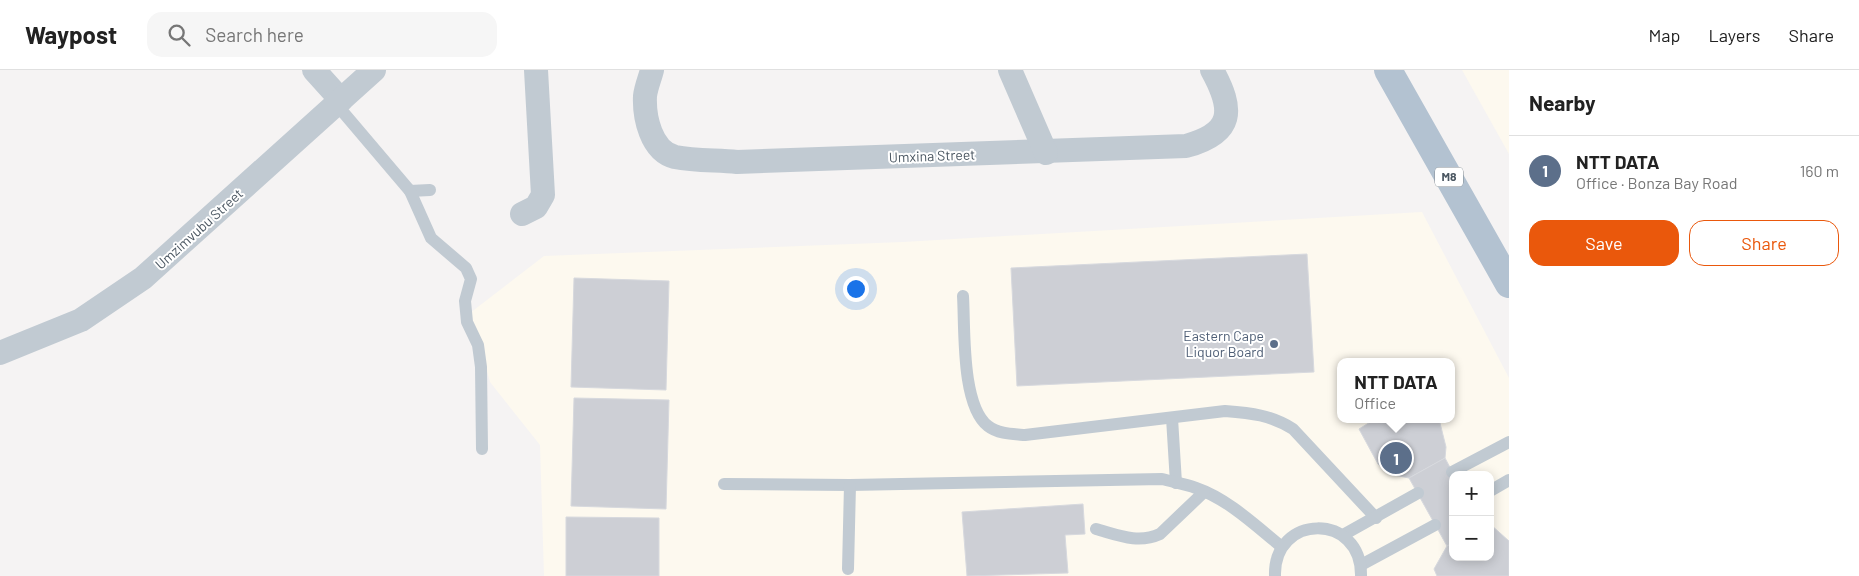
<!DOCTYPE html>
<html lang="en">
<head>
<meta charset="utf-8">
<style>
  :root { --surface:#fff; --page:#f6f6f6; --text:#222; --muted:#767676; --line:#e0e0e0; --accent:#ea580c }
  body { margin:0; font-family:Barlow,sans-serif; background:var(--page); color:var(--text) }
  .controls { position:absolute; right:15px; bottom:15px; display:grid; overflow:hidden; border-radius:10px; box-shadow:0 2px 12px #0003 }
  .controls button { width:45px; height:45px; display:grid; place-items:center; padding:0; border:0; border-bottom:1px solid var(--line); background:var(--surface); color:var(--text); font:25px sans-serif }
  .you { position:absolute; left:855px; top:218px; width:18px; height:18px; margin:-12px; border:4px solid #fff; border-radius:50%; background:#1a73e8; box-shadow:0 0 0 8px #1a73e833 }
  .badge { display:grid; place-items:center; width:32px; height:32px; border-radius:50%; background:var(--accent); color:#fff; font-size:16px; font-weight:700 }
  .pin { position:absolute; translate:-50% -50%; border:2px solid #fff; box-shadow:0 1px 5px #0006 }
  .popup { position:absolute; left:1337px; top:288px; width:118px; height:65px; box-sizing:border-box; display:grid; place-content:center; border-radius:10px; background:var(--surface); filter:drop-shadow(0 1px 4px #0005); font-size:16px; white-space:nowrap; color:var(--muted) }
  .popup b { font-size:19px; color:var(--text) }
  .popup::after { content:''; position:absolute; left:50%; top:100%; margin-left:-10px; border:10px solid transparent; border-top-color:var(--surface) }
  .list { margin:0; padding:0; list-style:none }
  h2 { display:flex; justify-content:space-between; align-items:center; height:65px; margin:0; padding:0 20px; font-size:21px }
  h2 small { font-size:16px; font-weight:400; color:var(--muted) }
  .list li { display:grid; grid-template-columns:32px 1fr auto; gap:15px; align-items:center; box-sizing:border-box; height:70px; padding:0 20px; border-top:1px solid var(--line) }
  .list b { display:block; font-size:19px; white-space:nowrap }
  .list p { margin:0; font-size:16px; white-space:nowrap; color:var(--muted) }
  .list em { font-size:16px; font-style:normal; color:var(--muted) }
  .actions { display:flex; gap:10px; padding:15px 20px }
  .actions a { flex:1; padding:11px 0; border:1px solid var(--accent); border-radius:15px; text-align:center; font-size:18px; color:var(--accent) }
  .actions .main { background:var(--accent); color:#fff }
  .icon { flex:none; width:28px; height:28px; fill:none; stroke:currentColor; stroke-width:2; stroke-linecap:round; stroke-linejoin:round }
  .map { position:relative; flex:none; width:1509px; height:506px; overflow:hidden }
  header { display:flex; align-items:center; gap:30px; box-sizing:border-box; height:70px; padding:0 25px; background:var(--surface); border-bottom:1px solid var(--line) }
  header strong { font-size:24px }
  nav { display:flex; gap:28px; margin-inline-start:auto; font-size:18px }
  .search { width:350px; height:45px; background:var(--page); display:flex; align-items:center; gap:12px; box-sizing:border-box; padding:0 18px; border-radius:15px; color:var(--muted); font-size:19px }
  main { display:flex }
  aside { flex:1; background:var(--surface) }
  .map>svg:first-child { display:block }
  .commercial { fill:#fdf9ef; fill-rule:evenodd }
  .building { fill:#cdcfd5; stroke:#d7d9de }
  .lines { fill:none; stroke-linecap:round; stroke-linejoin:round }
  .service { stroke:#c1cad2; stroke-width:12 }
  .minor { stroke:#c1cad2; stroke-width:24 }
  .primary { stroke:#b3c2d1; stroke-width:28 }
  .service-dot { fill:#5c6f8a; stroke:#fff; stroke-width:2 }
  .labels { text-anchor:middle; stroke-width:4; stroke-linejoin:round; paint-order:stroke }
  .shield { fill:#fff; stroke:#808990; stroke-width:1 }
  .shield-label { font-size:12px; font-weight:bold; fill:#4a5661 }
  .street-label { font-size:14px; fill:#4a5661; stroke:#fff }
  .service-label { font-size:14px; fill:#4e5e75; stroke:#fff; text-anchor:end }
</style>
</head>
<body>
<header>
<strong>Waypost</strong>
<div class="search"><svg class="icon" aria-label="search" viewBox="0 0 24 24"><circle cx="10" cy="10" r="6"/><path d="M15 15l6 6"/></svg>Search here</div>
<nav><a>Map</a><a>Layers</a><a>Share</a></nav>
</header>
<main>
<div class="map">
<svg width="1509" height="506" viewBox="0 0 1509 506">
  <rect width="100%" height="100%" fill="#f5f3f3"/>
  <g class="commercial">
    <path d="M 1462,0 L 1509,0 L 1509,84 Z"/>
    <path d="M 1422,142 L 1509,308 L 1509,506 L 544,506 L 540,375 L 490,312 L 470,243 L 544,186 L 903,172 ZM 1341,292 L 1451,292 L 1451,349 L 1341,349 ZM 1453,405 L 1490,405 L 1490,487 L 1453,487 Z"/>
  </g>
  <g class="building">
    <path d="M 1307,184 L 1314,302 L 1017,316 L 1011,198 Z"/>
    <path d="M 574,208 L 669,211 L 666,320 L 571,317 Z"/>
    <path d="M 574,328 L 669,330 L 666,439 L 571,436 Z"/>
    <path d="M 1375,349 L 1439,349 L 1446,377 L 1445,388 L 1409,408 L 1389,404 L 1378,394 L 1359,359 Z"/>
    <path d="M 1445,388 L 1454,405 L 1453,473 L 1447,476 L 1409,408 Z"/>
    <path d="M 1083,434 L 1085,464 L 1065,465 L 1068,503 L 967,506 L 962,442 Z"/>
    <path d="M 566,447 L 659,448 L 659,506 L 566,506 Z"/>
    <path d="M 1490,454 L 1509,471 L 1509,506 L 1437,506 L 1434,499 L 1447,476 L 1453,473 L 1453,487 L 1490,487 Z"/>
  </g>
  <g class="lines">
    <g class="service">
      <path d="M 337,35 L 410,121 L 430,120"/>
      <path d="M 410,121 L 431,168 L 466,198 L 471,209 L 465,231 L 467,252 L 478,275 L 481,297 L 482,379"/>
      <path d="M 963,226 C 965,258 961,335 988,356 C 998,364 1013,364 1025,365 L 1225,341 C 1251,343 1271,345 1293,359 L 1376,448"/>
      <path d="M 1172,348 L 1176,413"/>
      <path d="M 1452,402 L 1509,372"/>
      <path d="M 724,414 L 850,415 L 1162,409 C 1173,412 1185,414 1196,418 C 1228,429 1256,456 1282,477"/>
      <path d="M 1490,421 L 1509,410"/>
      <path d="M 1096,459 C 1118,465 1138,474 1160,464 L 1204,422"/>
      <path d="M 1343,465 L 1418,423"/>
      <path d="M 1361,495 L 1435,455"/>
      <path d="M 848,499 L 850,415"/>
      <path d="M 1275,506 C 1273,443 1362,442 1361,506"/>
    </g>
    <g class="minor">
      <path d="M 314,0 L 341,30"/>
      <path d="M 652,0 C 650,8 646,17 645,26 C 644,47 651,81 675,87 C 695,91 717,90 737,92 L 1186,76 C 1234,63 1234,40 1212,0"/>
      <path d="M 1010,0 L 1046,83"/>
      <path d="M 522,144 L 536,137 L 543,125 L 536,0"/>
      <path d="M 0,283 L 81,250 L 143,208 L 374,0"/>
    </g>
    <path class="primary" d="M 1388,0 L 1509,214"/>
  </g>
  <circle class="service-dot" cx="1274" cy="274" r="5"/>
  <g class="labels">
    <rect class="shield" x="1435" y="97.5" width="28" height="19" rx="4"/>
    <g class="shield-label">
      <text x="1449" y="111">M8</text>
    </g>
    <g class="street-label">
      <text transform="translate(932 86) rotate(-2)" y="5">Umxina Street</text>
      <text transform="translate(199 159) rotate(-42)" y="5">Umzimvubu Street</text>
    </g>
    <g class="service-label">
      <text x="1264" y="271">Eastern Cape<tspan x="1264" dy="16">Liquor Board</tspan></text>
    </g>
  </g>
</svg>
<div class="controls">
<button>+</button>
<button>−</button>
</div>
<div class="you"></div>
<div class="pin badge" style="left:1396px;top:388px;background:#5c6f8a">1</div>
<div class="popup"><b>NTT DATA</b>Office</div>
</div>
<aside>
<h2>Nearby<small></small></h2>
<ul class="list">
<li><span class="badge" style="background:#5c6f8a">1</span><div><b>NTT DATA</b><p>Office · Bonza Bay Road</p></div><em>160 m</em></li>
</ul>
<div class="actions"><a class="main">Save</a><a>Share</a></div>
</aside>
</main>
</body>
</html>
